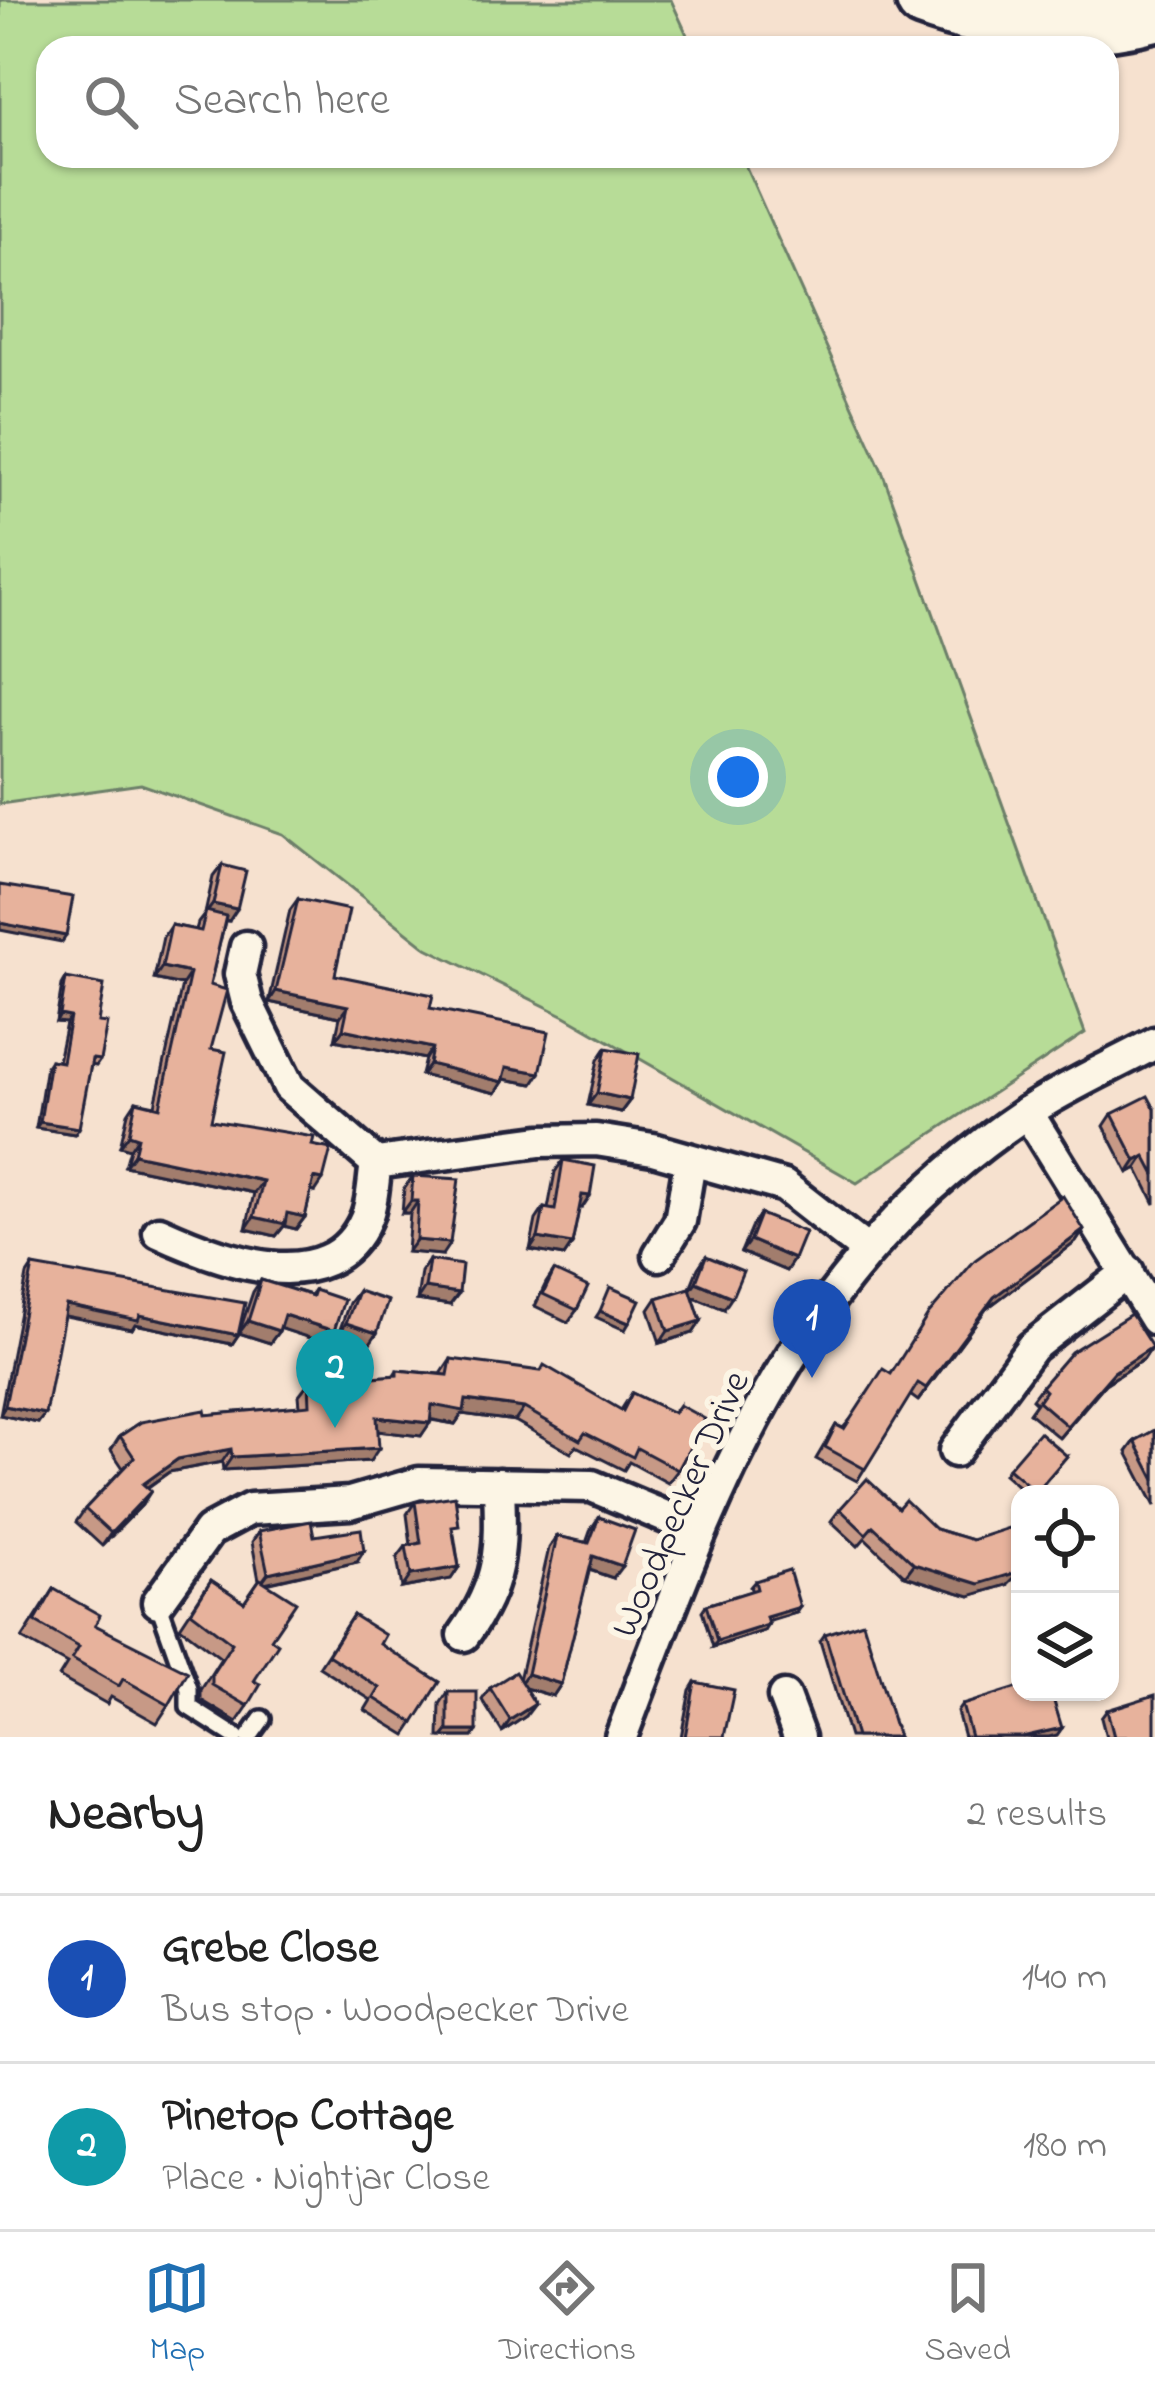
<!DOCTYPE html>
<html lang="en">
<head>
<meta charset="utf-8">
<style>
  :root { --surface:#fff; --page:#f6f6f6; --text:#222; --muted:#767676; --line:#e0e0e0; --accent:#1f6fb2 }
  body { margin:0; font-family:"Indie Flower",sans-serif; background:var(--page); color:var(--text) }
  .controls { position:absolute; right:36px; bottom:36px; display:grid; overflow:hidden; border-radius:24px; box-shadow:0 3px 9px #0004 }
  .controls button { width:108px; height:108px; display:grid; place-items:center; padding:0; border:0; border-bottom:3px solid var(--line); background:var(--surface); color:var(--text); font:60px sans-serif }
  .you { position:absolute; left:738px; top:777px; width:42px; height:42px; margin:-30px; border:9px solid #fff; border-radius:50%; background:#1a73e8; box-shadow:0 0 0 18px #1a73e833 }
  .badge { display:grid; place-items:center; width:78px; height:78px; border-radius:50%; background:var(--accent); color:#fff; font-size:39px; font-weight:700 }
  .pin { position:absolute; translate:-50% -99px; filter:drop-shadow(0 3px 6px #0008) }
  .pin::after { content:''; position:absolute; top:63px; width:42px; height:36px; background:inherit; clip-path:polygon(0 0,100% 0,50% 100%) }
  .list { margin:0; padding:0; list-style:none }
  h2 { display:flex; justify-content:space-between; align-items:center; height:156px; margin:0; padding:0 48px; font-size:51px }
  h2 small { font-size:39px; font-weight:400; color:var(--muted) }
  .list li { display:grid; grid-template-columns:78px 1fr auto; gap:36px; align-items:center; box-sizing:border-box; height:168px; padding:0 48px; border-top:3px solid var(--line) }
  .list b { display:block; font-size:45px; white-space:nowrap }
  .list p { margin:0; font-size:39px; white-space:nowrap; color:var(--muted) }
  .list em { font-size:39px; font-style:normal; color:var(--muted) }
  .icon { flex:none; width:66px; height:66px; fill:none; stroke:currentColor; stroke-width:2; stroke-linecap:round; stroke-linejoin:round }
  .map { position:relative; flex:none; width:1155px; height:1737px; overflow:hidden }
  .search { position:absolute; background:var(--surface); box-shadow:0 3px 9px #0004; left:36px; right:36px; top:36px; height:132px; display:flex; align-items:center; gap:30px; box-sizing:border-box; padding:0 42px; border-radius:36px; color:var(--muted); font-size:45px }
  .sheet { height:492px; background:var(--surface) }
  nav { display:flex; justify-content:space-around; align-items:center; box-sizing:border-box; height:168px; border-top:3px solid var(--line); background:var(--surface); font-size:33px; color:var(--muted) }
  nav a { display:grid; justify-items:center; gap:6px }
  nav .on { color:var(--accent) }
  .map>svg:first-child { display:block }
  .green { fill:#b7dc97; stroke:#6c7f69; stroke-width:3 }
  .lines { fill:none; stroke-linecap:round; stroke-linejoin:round }
  .lane-casing { stroke:#22223b; stroke-width:24 }
  .street-casing { stroke:#22223b; stroke-width:39 }
  .highway-casing { stroke:#22223b; stroke-width:63 }
  .lane { stroke:#fcf5e5; stroke-width:15 }
  .street { stroke:#fcf5e5; stroke-width:30 }
  .highway { stroke:#fcf5e5; stroke-width:54 }
  .wall { fill:#c79986; stroke:#22223b; stroke-width:3 }
  .shaded-wall { fill:#a27d6d; stroke:#22223b; stroke-width:3 }
  .building { fill:#e7b29c; stroke:#22223b; stroke-width:3 }
  .labels { text-anchor:middle; stroke-width:12; stroke-linejoin:round; paint-order:stroke }
  .street-label { font-size:39px; fill:#22223b; stroke:#fcf5e5 }
</style>
</head>
<body>
<div class="map">
<svg width="1155" height="1737" viewBox="0 0 1155 1737">
  <rect width="100%" height="100%" fill="#f6e1cf"/>
  <filter id="ink" filterUnits="userSpaceOnUse"><feTurbulence type="fractalNoise" baseFrequency=".00833" numOctaves="2"/><feDisplacementMap in="SourceGraphic" scale="24" xChannelSelector="R" yChannelSelector="G"/><feConvolveMatrix kernelMatrix="1 2 1 2 8 2 1 2 1" color-interpolation-filters="sRGB"/></filter>
  <g filter="url(#ink)">
    <path class="green" d="M 0,0 L 671,0 L 693,48 L 48,48 L 48,156 L 741,156 L 882,471 L 1085,1033 L 857,1183 L 565,1016 L 427,948 L 283,834 L 141,784 L 0,804 Z"/>
    <g class="lines">
      <defs>
        <g id="lane">
          <path d="M 158,1602 L 189,1689 L 189,1707 L 236,1737"/>
          <path d="M 249,1737 L 262,1719"/>
        </g>
        <g id="street">
          <path d="M 246,947 L 240,974 L 247,1002 L 289,1087 L 376,1163"/>
          <path d="M 1027,1112 L 1155,1319"/>
          <path d="M 159,1232 C 220,1260 330,1303 366,1218 C 373,1202 373,1180 376,1163 L 540,1141 L 596,1140 L 653,1149 L 784,1186 L 867,1251"/>
          <path d="M 659,1255 L 680,1221 L 690,1162"/>
          <path d="M 955,1451 L 1032,1347 L 1128,1272"/>
          <path d="M 158,1602 L 209,1531 L 250,1509 L 350,1503 L 419,1483 L 592,1486 L 699,1531"/>
          <path d="M 464,1635 C 503,1581 501,1547 499,1484"/>
          <path d="M 784,1697 L 799,1737"/>
          <path d="M 621,1737 C 717,1484 790,1272 1026,1113 C 1066,1086 1113,1066 1155,1043"/>
        </g>
        <path id="highway" d="M 924,0 C 995,26 1082,33 1155,13"/>
      </defs>
      <use href="#lane" class="lane-casing"/>
      <use href="#street" class="street-casing"/>
      <use href="#highway" class="highway-casing"/>
      <use href="#lane" class="lane"/>
      <use href="#street" class="street"/>
      <use href="#highway" class="highway"/>
    </g>
    <g class="wall">
      <path d="M 222,865 L 229,921 L 225,921 L 210,985 L 211,1120 L 312,1145 L 315,1192 L 311,1191 L 305,1217 L 296,1229 L 284,1226 L 276,1236 L 246,1229 L 254,1193 L 125,1166 L 130,1149 L 120,1146 L 128,1113 L 136,1101 L 155,1105 L 182,985 L 154,979 L 163,937 L 171,925 L 196,930 L 198,923 L 205,914 L 213,877 Z"/>
      <path d="M 298,899 L 335,975 L 430,1008 L 533,1084 L 504,1079 L 496,1093 L 421,1075 L 425,1059 L 335,1040 L 340,1017 L 269,1002 L 290,910 Z"/>
      <path d="M 66,978 L 98,1022 L 100,1060 L 96,1066 L 91,1065 L 75,1134 L 36,1128 L 46,1066 L 50,1060 L 58,1061 L 66,1023 L 56,1022 L 62,985 Z"/>
      <path d="M 606,1048 L 630,1100 L 621,1112 L 588,1105 L 598,1060 Z"/>
      <path d="M 1155,1109 L 1155,1204 L 1137,1168 L 1128,1173 L 1104,1126 L 1112,1114 Z"/>
      <path d="M 563,1160 L 582,1208 L 579,1208 L 572,1244 L 564,1256 L 530,1250 L 536,1220 L 544,1208 L 548,1209 L 555,1172 Z"/>
      <path d="M 413,1176 L 442,1255 L 407,1252 L 410,1213 L 402,1213 L 404,1188 Z"/>
      <path d="M 760,1214 L 794,1259 L 786,1271 L 741,1252 L 752,1226 Z"/>
      <path d="M 1084,1230 L 1076,1242 L 986,1309 L 918,1401 L 910,1395 L 857,1481 L 816,1459 L 836,1425 L 843,1428 L 890,1374 Z"/>
      <path d="M 706,1256 L 724,1309 L 693,1296 L 701,1321 L 693,1333 L 660,1343 L 649,1310 L 657,1298 L 690,1288 L 698,1268 Z"/>
      <path d="M 429,1260 L 450,1305 L 417,1300 L 421,1272 Z"/>
      <path d="M 33,1266 L 238,1335 L 232,1344 L 135,1324 L 132,1329 L 64,1315 L 38,1423 L 0,1415 L 27,1275 Z"/>
      <path d="M 554,1271 L 577,1310 L 568,1322 L 535,1306 L 546,1283 Z"/>
      <path d="M 261,1280 L 310,1295 L 314,1290 L 334,1331 L 325,1343 L 280,1328 L 270,1343 L 239,1333 L 253,1292 Z"/>
      <path d="M 358,1291 L 368,1346 L 338,1335 L 349,1303 Z"/>
      <path d="M 1152,1347 L 1144,1359 L 1105,1384 L 1059,1438 L 1029,1413 L 1036,1403 L 1032,1399 L 1041,1387 Z"/>
      <path d="M 451,1359 L 621,1410 L 632,1393 L 673,1413 L 679,1405 L 678,1470 L 668,1483 L 629,1462 L 624,1470 L 576,1446 L 571,1453 L 515,1421 L 462,1414 L 455,1424 L 431,1420 L 421,1436 L 378,1431 L 370,1461 L 223,1470 L 222,1462 L 169,1472 L 147,1488 L 142,1505 L 102,1546 L 76,1522 L 85,1509 L 123,1468 L 111,1450 L 120,1436 L 206,1415 L 300,1406 L 299,1395 L 309,1382 L 393,1376 L 397,1370 L 441,1374 Z"/>
      <path d="M 1155,1430 L 1155,1506 L 1127,1452 L 1135,1441 Z"/>
      <path d="M 1067,1456 L 1035,1494 L 1027,1494 L 1004,1474 L 1008,1468 Z"/>
      <path d="M 415,1502 L 454,1534 L 459,1567 L 451,1579 L 402,1588 L 397,1558 L 406,1546 L 411,1545 L 407,1514 Z"/>
      <path d="M 898,1508 L 935,1529 L 972,1540 L 1007,1585 L 970,1596 L 905,1576 L 865,1538 L 858,1546 L 831,1521 L 840,1509 Z"/>
      <path d="M 599,1517 L 613,1578 L 589,1570 L 561,1684 L 553,1696 L 525,1688 L 526,1716 L 502,1732 L 482,1700 L 490,1688 L 519,1680 L 549,1548 L 557,1536 L 586,1543 L 591,1529 Z"/>
      <path d="M 259,1531 L 314,1536 L 357,1562 L 266,1583 L 271,1639 L 254,1681 L 248,1706 L 237,1722 L 201,1700 L 201,1690 L 221,1658 L 180,1627 L 211,1580 L 244,1602 L 259,1580 L 252,1542 Z"/>
      <path d="M 755,1581 L 796,1613 L 767,1622 L 764,1631 L 713,1647 L 702,1611 L 706,1605 L 752,1591 L 750,1587 Z"/>
      <path d="M 54,1589 L 95,1625 L 169,1705 L 157,1723 L 111,1697 L 107,1704 L 59,1677 L 67,1664 L 22,1639 Z"/>
      <path d="M 353,1615 L 380,1644 L 414,1723 L 406,1735 L 365,1710 L 371,1700 L 319,1667 Z"/>
      <path d="M 825,1634 L 898,1737 L 849,1737 L 820,1641 Z"/>
      <path d="M 695,1682 L 724,1737 L 681,1737 L 690,1690 Z"/>
      <path d="M 448,1692 L 477,1731 L 473,1737 L 439,1737 L 440,1704 Z"/>
      <path d="M 962,1705 L 1062,1728 L 1057,1735 L 1049,1737 L 964,1737 L 957,1712 Z"/>
      <path d="M 1107,1710 L 1155,1737 L 1106,1737 L 1101,1718 Z"/>
    </g>
    <g class="shaded-wall">
      <path d="M 213,904 L 237,909 L 229,921 L 204,916 Z"/>
      <path d="M 0,923 L 66,936 L 62,942 L 0,930 Z"/>
      <path d="M 162,967 L 190,973 L 182,985 L 154,979 Z"/>
      <path d="M 276,991 L 348,1006 L 340,1017 L 269,1002 Z"/>
      <path d="M 60,1015 L 70,1017 L 66,1023 L 56,1022 Z"/>
      <path d="M 343,1029 L 432,1048 L 425,1059 L 335,1040 Z"/>
      <path d="M 429,1064 L 503,1082 L 496,1093 L 421,1075 Z"/>
      <path d="M 507,1067 L 540,1073 L 533,1084 L 499,1078 Z"/>
      <path d="M 597,1093 L 630,1100 L 621,1112 L 588,1105 Z"/>
      <path d="M 40,1122 L 79,1128 L 75,1134 L 36,1128 Z"/>
      <path d="M 129,1134 L 138,1137 L 130,1149 L 120,1146 Z"/>
      <path d="M 134,1154 L 263,1181 L 254,1193 L 125,1166 Z"/>
      <path d="M 1145,1156 L 1137,1168 L 1128,1173 L 1136,1161 Z"/>
      <path d="M 314,1178 L 323,1180 L 315,1192 L 305,1190 Z"/>
      <path d="M 582,1195 L 590,1196 L 582,1208 L 573,1207 Z"/>
      <path d="M 411,1201 L 418,1201 L 410,1213 L 402,1213 Z"/>
      <path d="M 287,1213 L 305,1217 L 296,1229 L 284,1226 L 276,1236 L 246,1229 L 254,1217 Z"/>
      <path d="M 1084,1230 L 1076,1242 L 986,1309 L 918,1401 L 994,1297 Z"/>
      <path d="M 538,1238 L 572,1244 L 564,1256 L 530,1250 Z"/>
      <path d="M 416,1240 L 450,1243 L 442,1255 L 407,1252 Z"/>
      <path d="M 750,1240 L 794,1259 L 786,1271 L 741,1252 Z"/>
      <path d="M 696,1282 L 732,1297 L 724,1309 L 687,1294 Z"/>
      <path d="M 425,1288 L 459,1293 L 450,1305 L 417,1300 Z"/>
      <path d="M 66,1305 L 140,1315 L 238,1335 L 232,1344 L 135,1324 L 132,1329 L 60,1315 Z"/>
      <path d="M 600,1311 L 629,1323 L 625,1330 L 596,1317 Z"/>
      <path d="M 284,1315 L 334,1331 L 325,1343 L 276,1327 Z"/>
      <path d="M 248,1321 L 279,1331 L 270,1343 L 239,1333 Z"/>
      <path d="M 701,1321 L 693,1333 L 660,1343 L 668,1331 Z"/>
      <path d="M 346,1323 L 377,1333 L 368,1346 L 338,1335 Z"/>
      <path d="M 1152,1347 L 1144,1359 L 1105,1384 L 1059,1438 L 1114,1372 Z"/>
      <path d="M 466,1400 L 524,1408 L 515,1421 L 462,1414 L 455,1424 L 423,1418 L 432,1405 Z"/>
      <path d="M 5,1406 L 45,1414 L 38,1423 L 0,1415 Z"/>
      <path d="M 377,1417 L 430,1423 L 421,1436 L 368,1430 Z"/>
      <path d="M 379,1448 L 370,1461 L 223,1470 L 232,1457 Z"/>
      <path d="M 231,1449 L 222,1462 L 169,1472 L 133,1497 L 143,1484 L 178,1459 Z"/>
      <path d="M 151,1491 L 142,1505 L 102,1546 L 111,1533 Z"/>
      <path d="M 364,1551 L 357,1562 L 260,1584 L 268,1573 Z"/>
      <path d="M 593,1556 L 622,1566 L 613,1578 L 584,1568 Z"/>
      <path d="M 914,1564 L 1020,1568 L 1020,1572 L 1007,1585 L 970,1596 L 905,1576 Z"/>
      <path d="M 459,1567 L 451,1579 L 402,1588 L 411,1575 Z"/>
      <path d="M 800,1607 L 796,1613 L 761,1623 L 766,1617 Z"/>
      <path d="M 768,1625 L 764,1631 L 713,1647 L 717,1641 Z"/>
      <path d="M 527,1674 L 561,1684 L 553,1696 L 518,1686 Z"/>
      <path d="M 535,1704 L 526,1716 L 502,1732 L 510,1720 Z"/>
      <path d="M 1062,1728 L 1057,1735 L 1049,1737 L 1022,1737 Z"/>
      <path d="M 448,1731 L 477,1731 L 473,1737 L 443,1737 Z"/>
    </g>
    <g class="building">
      <path d="M 222,865 L 246,871 L 237,909 L 213,904 Z"/>
      <path d="M 0,885 L 73,897 L 66,936 L 0,923 Z"/>
      <path d="M 298,899 L 349,910 L 335,975 L 433,995 L 430,1008 L 549,1032 L 540,1073 L 507,1067 L 503,1082 L 429,1064 L 432,1048 L 343,1029 L 348,1006 L 276,991 Z"/>
      <path d="M 206,911 L 226,916 L 210,985 L 227,990 L 211,1049 L 226,1052 L 211,1120 L 314,1137 L 312,1145 L 331,1149 L 323,1180 L 314,1178 L 305,1217 L 287,1213 L 285,1224 L 254,1217 L 263,1181 L 134,1154 L 138,1137 L 129,1134 L 136,1101 L 160,1107 L 190,973 L 162,967 L 171,925 L 201,931 Z"/>
      <path d="M 66,978 L 104,985 L 98,1022 L 107,1023 L 100,1060 L 92,1059 L 79,1128 L 40,1122 L 50,1060 L 62,1062 L 70,1017 L 60,1015 Z"/>
      <path d="M 606,1048 L 639,1054 L 630,1100 L 597,1093 Z"/>
      <path d="M 1148,1096 L 1155,1109 L 1155,1175 L 1145,1156 L 1136,1161 L 1112,1114 Z"/>
      <path d="M 563,1160 L 595,1166 L 590,1196 L 582,1195 L 572,1244 L 538,1238 L 544,1208 L 555,1210 Z"/>
      <path d="M 413,1176 L 459,1179 L 450,1243 L 416,1240 L 418,1201 L 411,1201 Z"/>
      <path d="M 1063,1196 L 1084,1230 L 994,1297 L 926,1388 L 918,1383 L 865,1469 L 825,1447 L 836,1425 L 844,1429 L 883,1369 L 891,1374 L 928,1315 L 975,1260 Z"/>
      <path d="M 760,1214 L 805,1232 L 794,1259 L 750,1240 Z"/>
      <path d="M 706,1256 L 743,1271 L 732,1297 L 696,1282 Z"/>
      <path d="M 429,1260 L 462,1265 L 459,1293 L 425,1288 Z"/>
      <path d="M 33,1266 L 245,1303 L 238,1335 L 140,1315 L 138,1320 L 66,1305 L 45,1414 L 5,1406 Z"/>
      <path d="M 554,1271 L 588,1287 L 577,1310 L 543,1294 Z"/>
      <path d="M 261,1280 L 312,1296 L 314,1290 L 344,1300 L 334,1331 L 284,1315 L 279,1331 L 248,1321 Z"/>
      <path d="M 610,1287 L 640,1300 L 629,1323 L 600,1311 Z"/>
      <path d="M 690,1288 L 701,1321 L 668,1331 L 657,1298 Z"/>
      <path d="M 358,1291 L 388,1301 L 377,1333 L 346,1323 Z"/>
      <path d="M 1131,1314 L 1152,1347 L 1114,1372 L 1067,1426 L 1038,1401 L 1045,1391 L 1041,1387 L 1071,1352 Z"/>
      <path d="M 451,1359 L 541,1371 L 544,1365 L 623,1411 L 632,1393 L 674,1413 L 679,1405 L 705,1419 L 678,1470 L 637,1448 L 633,1457 L 585,1433 L 580,1440 L 524,1408 L 466,1400 L 464,1411 L 432,1405 L 430,1423 L 377,1417 L 379,1448 L 232,1457 L 231,1449 L 178,1459 L 143,1484 L 151,1491 L 111,1533 L 85,1509 L 134,1457 L 120,1436 L 141,1422 L 205,1410 L 206,1415 L 310,1405 L 309,1382 L 397,1375 L 397,1370 L 448,1375 Z"/>
      <path d="M 1155,1430 L 1155,1480 L 1135,1441 Z"/>
      <path d="M 1039,1432 L 1067,1456 L 1036,1492 L 1008,1468 Z"/>
      <path d="M 867,1479 L 898,1508 L 905,1500 L 935,1529 L 972,1540 L 1012,1527 L 1020,1520 L 1020,1568 L 1015,1573 L 979,1584 L 914,1564 L 873,1526 L 866,1534 L 840,1509 Z"/>
      <path d="M 455,1496 L 459,1526 L 452,1527 L 459,1567 L 411,1575 L 406,1546 L 421,1543 L 415,1502 Z"/>
      <path d="M 599,1517 L 635,1530 L 622,1566 L 593,1556 L 561,1684 L 527,1674 L 557,1536 L 589,1543 Z"/>
      <path d="M 311,1521 L 314,1536 L 361,1529 L 364,1551 L 268,1573 L 259,1531 Z"/>
      <path d="M 789,1570 L 800,1607 L 766,1617 L 768,1625 L 717,1641 L 706,1605 L 757,1589 L 755,1581 Z"/>
      <path d="M 260,1579 L 296,1602 L 271,1639 L 278,1644 L 254,1681 L 261,1684 L 248,1706 L 212,1685 L 212,1674 L 232,1643 L 191,1612 L 211,1580 L 244,1602 Z"/>
      <path d="M 54,1589 L 100,1615 L 95,1625 L 188,1672 L 169,1705 L 123,1679 L 119,1686 L 72,1659 L 79,1647 L 35,1622 Z"/>
      <path d="M 353,1615 L 385,1635 L 380,1644 L 440,1682 L 414,1723 L 374,1698 L 380,1688 L 328,1655 Z"/>
      <path d="M 863,1622 L 898,1737 L 856,1737 L 825,1634 Z"/>
      <path d="M 515,1672 L 535,1704 L 510,1720 L 490,1688 Z"/>
      <path d="M 695,1682 L 734,1690 L 724,1737 L 685,1737 Z"/>
      <path d="M 1020,1687 L 1020,1692 L 1051,1692 L 1062,1728 L 1022,1737 L 971,1737 L 962,1705 Z"/>
      <rect x="448" y="1692" width="29" height="39"/>
      <path d="M 1155,1695 L 1155,1737 L 1114,1737 L 1107,1710 Z"/>
    </g>
  </g>
  <g class="labels">
    <g class="street-label">
      <text transform="translate(678 1503) rotate(-66)" y="14">Woodpecker Drive</text>
    </g>
  </g>
</svg>
<div class="controls">
<button><svg class="icon" aria-label="locate" viewBox="0 0 24 24"><circle cx="12" cy="12" r="6"/><path d="M12 2v4M12 18v4M2 12h4M18 12h4"/></svg></button>
<button><svg class="icon" aria-label="layers" viewBox="0 0 24 24"><path d="M12 4l9 5-9 5-9-5zM3 14l9 5 9-5"/></svg></button>
</div>
<div class="you"></div>
<div class="pin badge" style="left:812px;top:1378px;background:#1a4fb4">1</div>
<div class="pin badge" style="left:335px;top:1428px;background:#0f9aa8">2</div>
<div class="search"><svg class="icon" aria-label="search" viewBox="0 0 24 24"><circle cx="10" cy="10" r="6"/><path d="M15 15l6 6"/></svg>Search here</div>
</div>
<section class="sheet">
<h2>Nearby<small>2 results</small></h2>
<ul class="list">
<li><span class="badge" style="background:#1a4fb4">1</span><div><b>Grebe Close</b><p>Bus stop · Woodpecker Drive</p></div><em>140 m</em></li>
<li><span class="badge" style="background:#0f9aa8">2</span><div><b>Pinetop Cottage</b><p>Place · Nightjar Close</p></div><em>180 m</em></li>
</ul>
</section>
<nav>
<a class="on"><svg class="icon" aria-label="map" viewBox="0 0 24 24"><path d="M3 6l6-2 6 2 6-2v14l-6 2-6-2-6 2zM9 4v14M15 6v14"/></svg>Map</a>
<a><svg class="icon" aria-label="directions" viewBox="0 0 24 24"><path d="M12 3l9 9-9 9-9-9zM9 14v-3h6M13 9l2 2-2 2"/></svg>Directions</a>
<a><svg class="icon" aria-label="saved" viewBox="0 0 24 24"><path d="M7 4h10v16l-5-4-5 4z"/></svg>Saved</a>
</nav>
</body>
</html>
